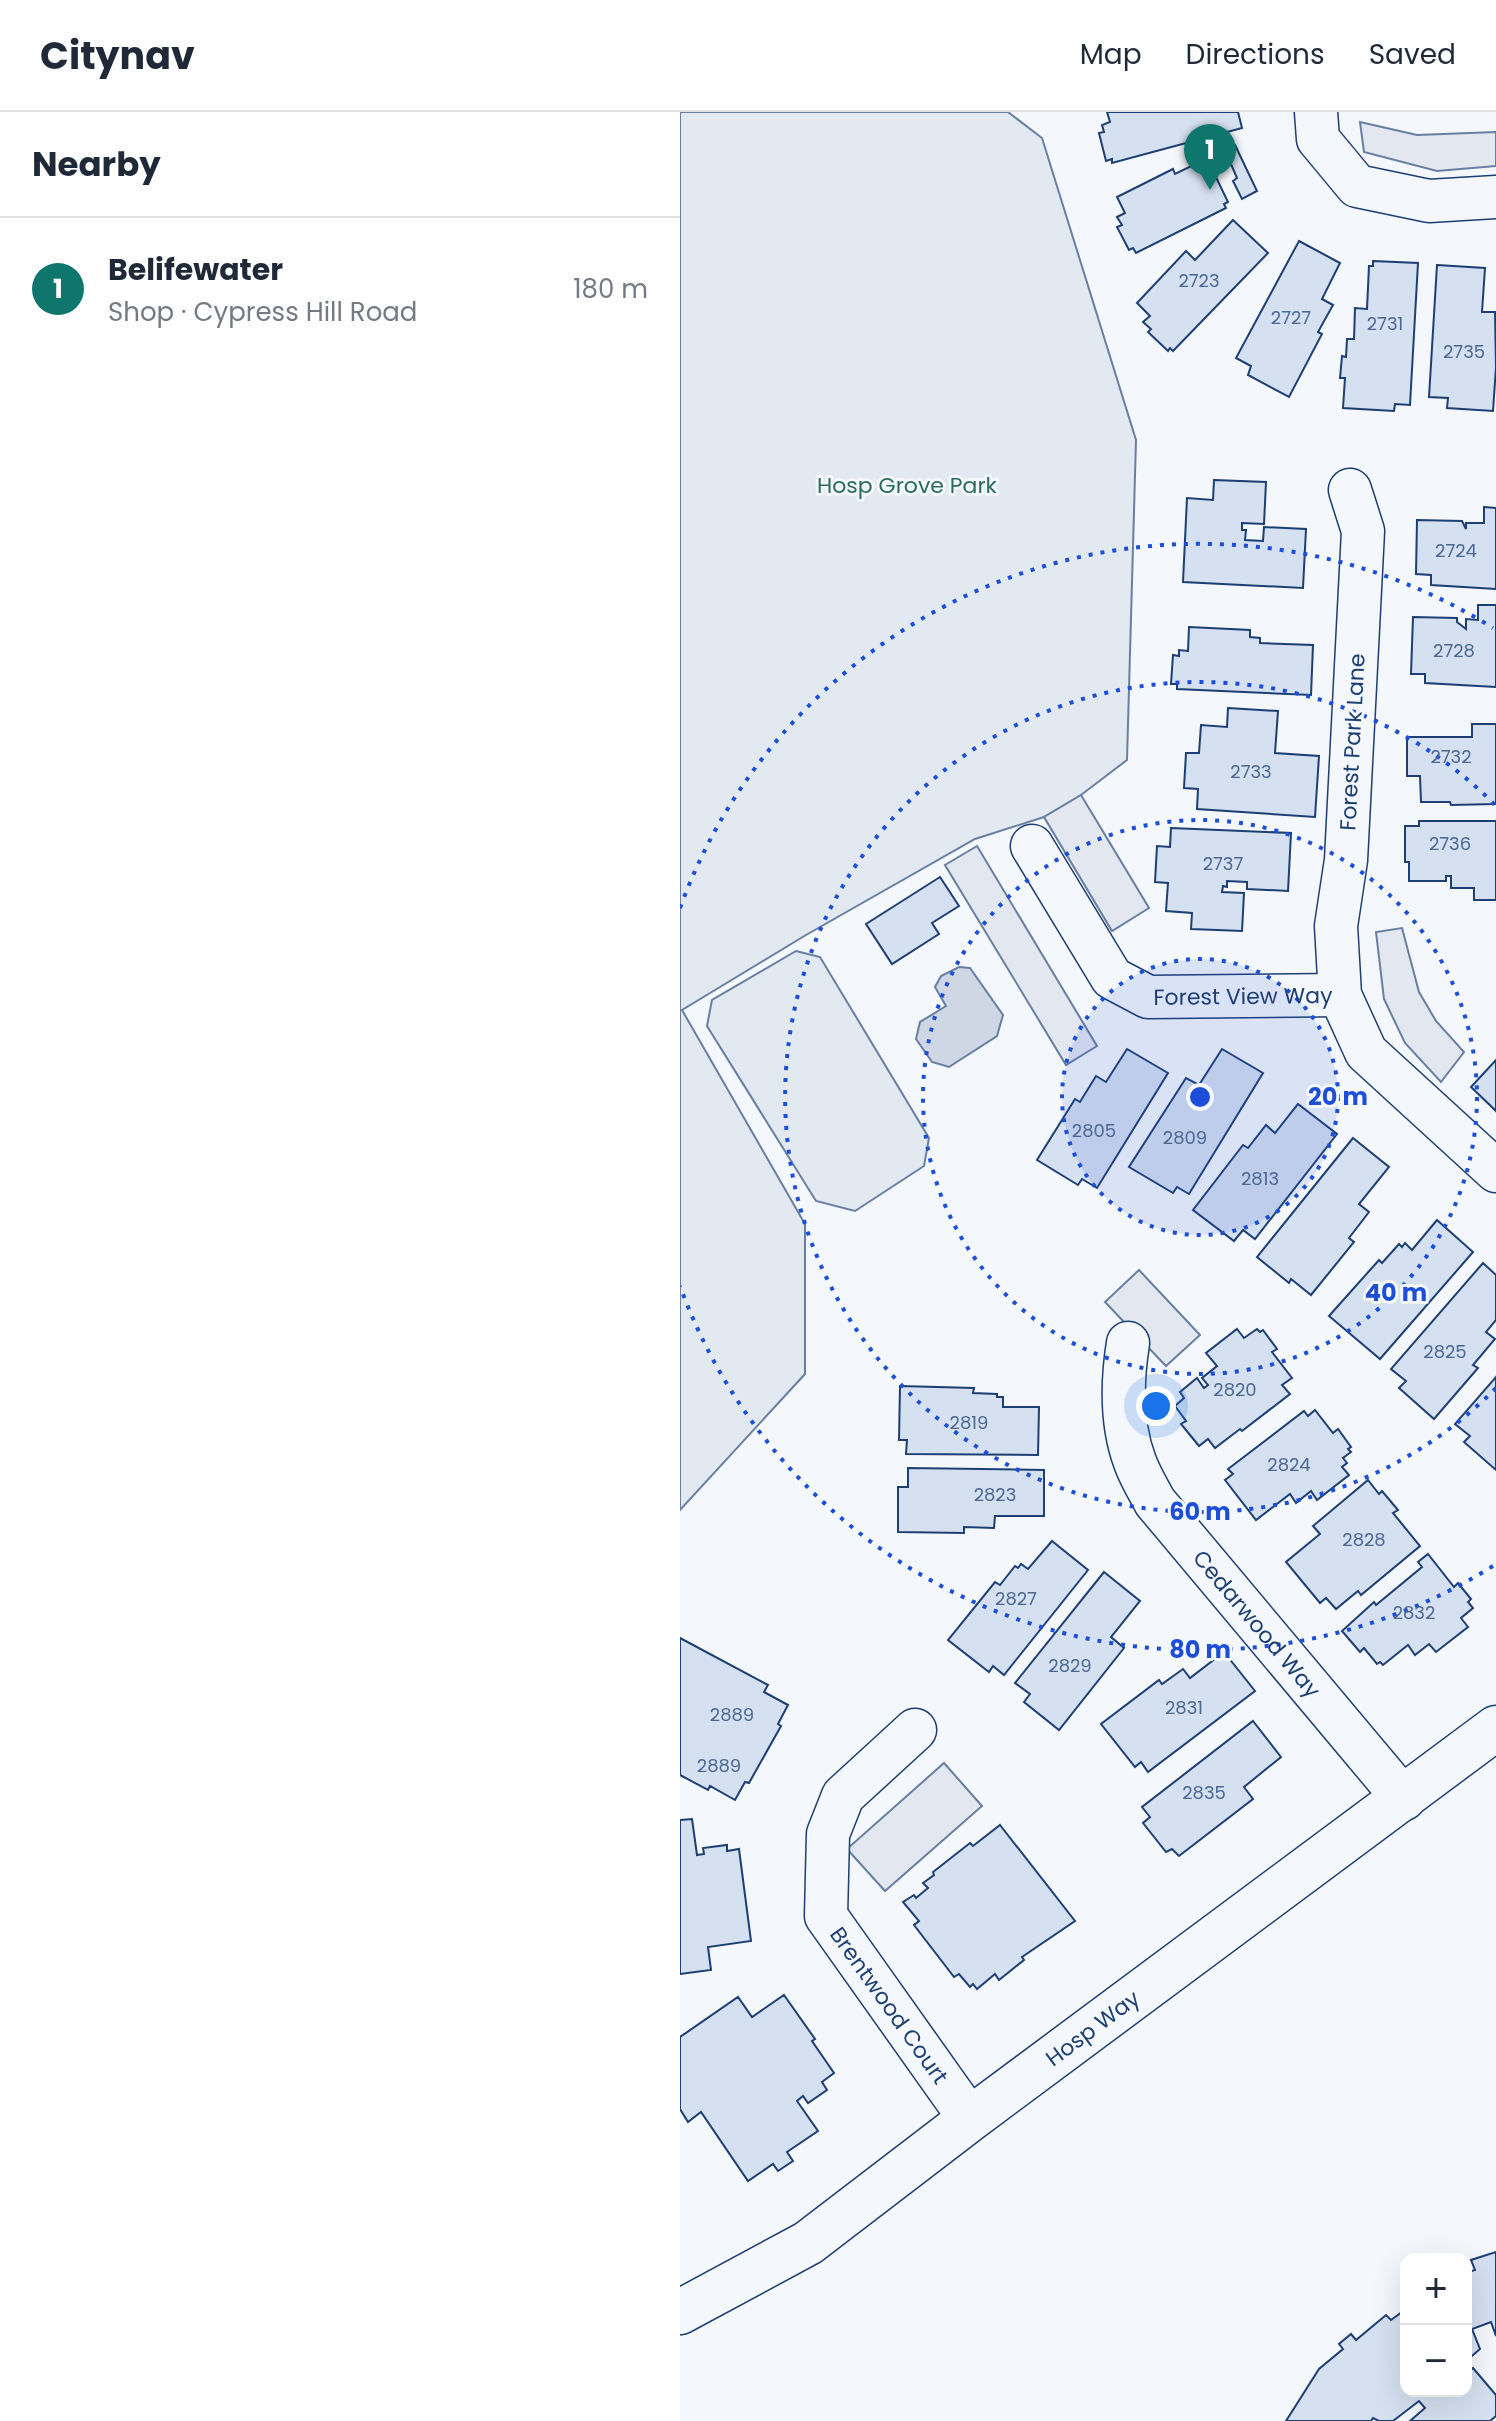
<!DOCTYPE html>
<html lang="en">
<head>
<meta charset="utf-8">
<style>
  :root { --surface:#fff; --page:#f6f6f7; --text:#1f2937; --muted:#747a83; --line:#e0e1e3; --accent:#0f766e }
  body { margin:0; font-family:Poppins,sans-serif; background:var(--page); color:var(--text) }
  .controls { position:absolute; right:24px; bottom:24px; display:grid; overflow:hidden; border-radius:16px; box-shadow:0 8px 32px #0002 }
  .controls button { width:72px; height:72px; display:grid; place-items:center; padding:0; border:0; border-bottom:2px solid var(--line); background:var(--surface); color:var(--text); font:40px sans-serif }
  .you { position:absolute; left:476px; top:1294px; width:28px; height:28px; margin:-20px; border:6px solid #fff; border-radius:50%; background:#1a73e8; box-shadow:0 0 0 12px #1a73e833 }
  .badge { display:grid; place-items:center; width:52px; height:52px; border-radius:50%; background:var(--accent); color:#fff; font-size:26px; font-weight:700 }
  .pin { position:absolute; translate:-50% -66px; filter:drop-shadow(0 2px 4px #0008) }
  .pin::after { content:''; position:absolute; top:42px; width:28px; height:24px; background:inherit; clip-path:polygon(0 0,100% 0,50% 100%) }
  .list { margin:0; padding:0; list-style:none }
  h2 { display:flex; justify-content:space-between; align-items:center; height:104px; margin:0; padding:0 32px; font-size:34px }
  h2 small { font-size:26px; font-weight:400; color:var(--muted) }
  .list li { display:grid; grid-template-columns:52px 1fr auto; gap:24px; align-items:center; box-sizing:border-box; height:144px; padding:0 32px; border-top:2px solid var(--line) }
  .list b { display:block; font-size:30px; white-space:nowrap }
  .list p { margin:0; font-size:26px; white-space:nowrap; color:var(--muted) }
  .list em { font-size:26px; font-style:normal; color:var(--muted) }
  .map { position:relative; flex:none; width:816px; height:2309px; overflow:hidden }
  header { display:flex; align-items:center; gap:48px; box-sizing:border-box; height:112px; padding:0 40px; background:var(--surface); border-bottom:2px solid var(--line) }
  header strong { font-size:38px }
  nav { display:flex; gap:44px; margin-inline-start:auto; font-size:28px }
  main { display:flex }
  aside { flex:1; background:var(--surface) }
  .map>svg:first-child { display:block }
  .green { fill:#e3e9f0; stroke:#687fa3; stroke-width:2 }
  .parking { fill:#e3e8f0; stroke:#687fa3; stroke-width:2 }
  .water { fill:#cfd7e4; stroke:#687fa3; stroke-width:2 }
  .building { fill:#d5e0f0; stroke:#1d3f73; stroke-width:2 }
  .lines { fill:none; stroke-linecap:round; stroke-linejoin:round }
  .minor-casing { stroke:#1d3f73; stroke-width:45 }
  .tertiary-casing { stroke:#1d3f73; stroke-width:47 }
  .minor { stroke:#f4f7fb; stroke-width:42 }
  .tertiary { stroke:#f4f7fb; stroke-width:44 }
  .ring { fill:none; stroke:#1d4ed8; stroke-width:4; stroke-dasharray:4 8 }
  .labels { text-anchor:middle; stroke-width:6; stroke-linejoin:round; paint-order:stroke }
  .number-label { font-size:18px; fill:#4b6792 }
  .park-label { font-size:22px; fill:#2c6c60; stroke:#f4f7fb }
  .street-label { font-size:22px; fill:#1d3f73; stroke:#f4f7fb }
  .centre { fill:#1d4ed8; stroke:#f4f7fb; stroke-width:4 }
  .ring-label { font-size:24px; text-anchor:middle; font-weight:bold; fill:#1d4ed8; stroke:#f4f7fb; stroke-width:6; stroke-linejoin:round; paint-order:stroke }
</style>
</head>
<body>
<header>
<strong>Citynav</strong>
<nav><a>Map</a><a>Directions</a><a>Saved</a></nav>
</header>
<main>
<aside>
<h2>Nearby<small></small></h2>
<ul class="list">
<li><span class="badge">1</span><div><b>Belifewater</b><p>Shop · Cypress Hill Road</p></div><em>180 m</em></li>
</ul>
</aside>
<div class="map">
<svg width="816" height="2309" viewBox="0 0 816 2309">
  <rect width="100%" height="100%" fill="#f4f7fb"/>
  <g class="green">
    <path d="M 0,0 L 328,0 L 362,26 L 456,328 L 447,648 L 401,683 L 364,705 L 295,727 L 126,823 L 2,898 L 125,1112 L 125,1262 L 0,1398 Z"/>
    <path d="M 116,839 L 140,845 L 249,1026 L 244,1054 L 175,1099 L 136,1089 L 27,914 L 32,888 Z"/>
  </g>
  <g class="parking">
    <path d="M 680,10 L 737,23 L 816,20 L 816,54 L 757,59 L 684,40 Z"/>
    <path d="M 401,683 L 469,796 L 432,819 L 364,705 Z"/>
    <path d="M 297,734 L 417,934 L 386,953 L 265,753 Z"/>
    <path d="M 722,816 L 739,880 L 756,909 L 784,940 L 761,970 L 725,931 L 704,887 L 696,820 Z"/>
    <path d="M 459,1158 L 520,1223 L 486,1254 L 425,1190 Z"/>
    <path d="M 264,1651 L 302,1694 L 205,1779 L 167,1737 Z"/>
  </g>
  <path class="water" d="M 279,855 L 290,856 L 323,903 L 317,924 L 269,955 L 252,950 L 236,927 L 240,910 L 266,894 L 255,875 L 261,864 Z"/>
  <g class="building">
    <path d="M 427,0 L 558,0 L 562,16 L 432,51 L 432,47 L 426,49 L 419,21 L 424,20 L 422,13 L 430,10 Z"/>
    <path d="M 555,33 L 577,79 L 562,87 L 553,69 L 557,66 L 551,52 L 531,62 L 532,65 L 535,63 L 548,90 L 544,92 L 546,96 L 456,141 L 453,136 L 449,138 L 437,115 L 442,113 L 437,105 L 445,101 L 437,85 L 493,57 L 495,62 Z"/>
    <path d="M 553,108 L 588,141 L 493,239 L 490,236 L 488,239 L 468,220 L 471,217 L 463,210 L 470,204 L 457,191 L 506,139 L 515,148 Z"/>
    <path d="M 619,129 L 660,151 L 642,187 L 653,193 L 638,220 L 642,222 L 609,285 L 568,263 L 571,254 L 556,246 Z"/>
    <path d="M 693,149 L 738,151 L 730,293 L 715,292 L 714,299 L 663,296 L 665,266 L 660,266 L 662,244 L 666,245 L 667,227 L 674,227 L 675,196 L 687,197 L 689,154 L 693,154 Z"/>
    <path d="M 757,153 L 805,156 L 802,200 L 815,200 L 816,255 L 813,299 L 767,296 L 768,286 L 749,285 Z"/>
    <path d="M 534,368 L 586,370 L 584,412 L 562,411 L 562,418 L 566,418 L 565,428 L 583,429 L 584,415 L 626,417 L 623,476 L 503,470 L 507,386 L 533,388 Z"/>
    <path d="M 804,395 L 816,396 L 816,477 L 751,473 L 751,463 L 736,462 L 737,408 L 782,409 L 786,417 L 786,411 L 804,411 Z"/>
    <path d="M 798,493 L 816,493 L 816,575 L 745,571 L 745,562 L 731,562 L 733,505 L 777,506 L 777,510 L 786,517 L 786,507 L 798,508 Z"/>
    <path d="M 509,515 L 570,518 L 570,525 L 580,526 L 580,531 L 633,533 L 631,583 L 497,577 L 497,572 L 491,572 L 493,543 L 499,544 L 499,538 L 508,539 Z"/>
    <path d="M 548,596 L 598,599 L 595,641 L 639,644 L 635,705 L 517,697 L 518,677 L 504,676 L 506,641 L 519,641 L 521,613 L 547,615 Z"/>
    <path d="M 792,612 L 816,612 L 816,692 L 771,693 L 770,690 L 741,690 L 740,664 L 727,664 L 727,625 L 792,625 Z"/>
    <path d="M 739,709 L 816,709 L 816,788 L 794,788 L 794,776 L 771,776 L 771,764 L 766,764 L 766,769 L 729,769 L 729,750 L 725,750 L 725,714 L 739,714 Z"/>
    <path d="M 491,716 L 611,721 L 608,779 L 567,777 L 567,770 L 547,769 L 547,775 L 543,774 L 542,780 L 564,781 L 562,819 L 511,817 L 512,801 L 486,799 L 488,771 L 475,770 L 477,734 L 490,735 Z"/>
    <path d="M 260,765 L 279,794 L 252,811 L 259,822 L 212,852 L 186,812 Z"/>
    <path d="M 447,937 L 488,961 L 417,1076 L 402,1067 L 398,1073 L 357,1048 L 395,987 L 400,990 L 416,964 L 426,970 Z"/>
    <path d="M 542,937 L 583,961 L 509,1082 L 497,1075 L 493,1081 L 449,1055 L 506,966 L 519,973 Z"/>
    <path d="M 816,948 L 816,999 L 791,975 Z"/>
    <path d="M 618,992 L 657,1022 L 575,1127 L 563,1118 L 554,1129 L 513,1098 L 563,1033 L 568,1036 L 586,1013 L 595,1021 Z"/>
    <path d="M 673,1026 L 709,1055 L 679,1092 L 689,1100 L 669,1126 L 674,1130 L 631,1183 L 611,1167 L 609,1171 L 577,1145 Z"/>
    <path d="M 757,1108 L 793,1140 L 700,1247 L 649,1204 L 699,1148 L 702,1151 L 719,1132 L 722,1135 L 725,1131 L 732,1138 Z"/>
    <path d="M 803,1151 L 816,1163 L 816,1208 L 806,1220 L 815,1227 L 793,1253 L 798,1256 L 754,1307 L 719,1276 L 726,1269 L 711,1257 Z"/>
    <path d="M 557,1217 L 564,1226 L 577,1217 L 580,1220 L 583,1218 L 597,1237 L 592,1240 L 612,1266 L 602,1273 L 610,1282 L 562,1319 L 560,1317 L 535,1336 L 528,1327 L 519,1334 L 501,1312 L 506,1309 L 495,1294 L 504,1286 L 500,1280 L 517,1266 L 524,1276 L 528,1273 L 522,1266 L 537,1254 L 526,1241 Z"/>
    <path d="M 816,1265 L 816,1358 L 784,1330 L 790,1324 L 775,1312 Z"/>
    <path d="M 220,1274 L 294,1276 L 293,1281 L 317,1282 L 317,1285 L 323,1285 L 323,1295 L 359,1295 L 358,1343 L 226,1342 L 227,1328 L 219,1328 Z"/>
    <path d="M 635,1298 L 653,1321 L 658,1317 L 671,1335 L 668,1337 L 671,1340 L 663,1346 L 667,1351 L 662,1355 L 669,1363 L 637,1388 L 631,1379 L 616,1391 L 610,1382 L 576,1408 L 545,1368 L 553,1362 L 548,1357 L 624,1299 L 628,1304 Z"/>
    <path d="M 228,1356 L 364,1358 L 364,1404 L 315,1404 L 314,1416 L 284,1415 L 284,1421 L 218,1420 L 218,1375 L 228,1375 Z"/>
    <path d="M 688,1368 L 699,1382 L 702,1379 L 718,1398 L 713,1401 L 740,1434 L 681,1483 L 678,1479 L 656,1497 L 646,1486 L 640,1491 L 606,1450 L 640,1422 L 633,1414 Z"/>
    <path d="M 372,1429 L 408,1458 L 324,1563 L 313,1554 L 309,1560 L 268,1528 L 315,1470 L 320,1473 L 335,1454 L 338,1456 L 341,1452 L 348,1457 Z"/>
    <path d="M 748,1442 L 774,1475 L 778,1471 L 791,1487 L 788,1490 L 793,1496 L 781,1506 L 788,1515 L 756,1540 L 749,1532 L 735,1543 L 728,1533 L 703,1553 L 700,1550 L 697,1552 L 684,1536 L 680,1540 L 662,1519 L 694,1490 L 696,1493 L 742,1455 L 738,1450 Z"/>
    <path d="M 424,1460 L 460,1489 L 431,1525 L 444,1536 L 379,1618 L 344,1590 L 350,1582 L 335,1571 Z"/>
    <path d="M 0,1526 L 88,1573 L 84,1580 L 108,1593 L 98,1612 L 101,1614 L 69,1671 L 65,1670 L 55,1688 L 30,1674 L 28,1678 L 0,1663 Z"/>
    <path d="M 544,1540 L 575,1579 L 468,1660 L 461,1650 L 455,1655 L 421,1612 L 479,1568 L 482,1572 L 503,1557 L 510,1566 Z"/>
    <path d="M 573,1609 L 601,1645 L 564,1675 L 573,1687 L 499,1744 L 492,1737 L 486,1740 L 463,1711 L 470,1705 L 462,1695 Z"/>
    <path d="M 12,1707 L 17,1743 L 24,1742 L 23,1736 L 47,1733 L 47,1739 L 59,1737 L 71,1829 L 28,1835 L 31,1858 L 0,1862 L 0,1708 Z"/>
    <path d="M 320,1713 L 395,1809 L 342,1845 L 344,1848 L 319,1868 L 315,1862 L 297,1877 L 293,1872 L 290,1875 L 279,1862 L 274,1865 L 234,1813 L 239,1809 L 223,1790 L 234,1783 L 236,1786 L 248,1776 L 243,1771 L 254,1763 L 253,1760 L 290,1731 L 293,1734 Z"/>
    <path d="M 104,1883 L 135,1927 L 132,1929 L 154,1961 L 142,1970 L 147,1978 L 128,1991 L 123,1984 L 117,1989 L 138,2019 L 107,2040 L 113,2049 L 98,2059 L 93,2052 L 68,2069 L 21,2000 L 8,2010 L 0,1997 L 0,1925 L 58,1885 L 72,1905 Z"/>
    <path d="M 816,2140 L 816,2224 L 811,2210 L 792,2217 L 800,2237 L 786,2249 L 786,2161 L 795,2158 L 791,2148 Z"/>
    <path d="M 726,2197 L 726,2279 L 786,2279 L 786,2262 L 793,2256 L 816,2283 L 816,2304 L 810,2309 L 730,2309 L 745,2296 L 739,2289 L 713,2309 L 699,2309 L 693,2306 L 691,2309 L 606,2309 L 639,2257 L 663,2237 L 659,2232 L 671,2222 L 676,2228 L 706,2203 L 711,2208 Z"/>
  </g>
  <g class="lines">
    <defs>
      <g id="minor">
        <path d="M 636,0 L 638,27 L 677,74 L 749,89 L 816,85"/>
        <path d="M 670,378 L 683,419 L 666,748 L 656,814 L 660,883 L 686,940 L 816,1059"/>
        <path id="s1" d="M 352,734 L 432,866 L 468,885 L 660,883"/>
        <path id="s2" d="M 448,1231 C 442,1269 441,1313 455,1350 C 460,1364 468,1377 475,1390 L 724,1687"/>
        <path id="s3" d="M 235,1618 L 163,1684 L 148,1722 L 146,1804 L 290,2007"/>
      </g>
      <g id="tertiary">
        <path id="s4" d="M 0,2200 L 128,2131 L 290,2007 L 816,1616"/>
      </g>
    </defs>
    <use href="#minor" class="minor-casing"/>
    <use href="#tertiary" class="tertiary-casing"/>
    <use href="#minor" class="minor"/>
    <use href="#tertiary" class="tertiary"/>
  </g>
  <circle cx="520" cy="985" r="138" fill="#1d4ed8" fill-opacity=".12"/>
  <g class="ring">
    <circle cx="520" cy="985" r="138"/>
    <circle cx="520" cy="985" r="277"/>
    <path d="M816 1276A415 415 0 1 1 816 694"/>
    <path d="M813 1454A553 553 0 0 1 0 1174M0 796A553 553 0 0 1 813 516"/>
  </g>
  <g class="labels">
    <g class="number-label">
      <text x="519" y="175">2723</text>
      <text x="611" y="212">2727</text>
      <text x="705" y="218">2731</text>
      <text x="784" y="246">2735</text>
      <text x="776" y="445">2724</text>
      <text x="774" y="545">2728</text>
      <text x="771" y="651">2732</text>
      <text x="571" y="666">2733</text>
      <text x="770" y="738">2736</text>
      <text x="543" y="758">2737</text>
      <text x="414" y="1025">2805</text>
      <text x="505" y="1032">2809</text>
      <text x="580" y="1073">2813</text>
      <text x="765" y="1246">2825</text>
      <text x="555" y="1284">2820</text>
      <text x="289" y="1317">2819</text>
      <text x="609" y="1359">2824</text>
      <text x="315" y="1389">2823</text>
      <text x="684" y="1434">2828</text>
      <text x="336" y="1493">2827</text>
      <text x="734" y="1507">2832</text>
      <text x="390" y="1560">2829</text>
      <text x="504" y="1602">2831</text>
      <text x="52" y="1609">2889</text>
      <text x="39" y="1660">2889</text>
      <text x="524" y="1687">2835</text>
    </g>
    <g class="park-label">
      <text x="227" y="381">Hosp Grove Park</text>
    </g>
    <g class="street-label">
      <text transform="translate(672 630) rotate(-87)" y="8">Forest Park Lane</text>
      <text dy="8" stroke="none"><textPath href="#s1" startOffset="290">Forest View Way</textPath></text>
      <text dy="8" stroke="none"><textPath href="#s2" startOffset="324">Cedarwood Way</textPath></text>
      <text dy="8" stroke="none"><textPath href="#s3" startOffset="330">Brentwood Court</textPath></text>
      <text dy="8" stroke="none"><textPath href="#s4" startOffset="502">Hosp Way</textPath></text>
    </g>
  </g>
  <circle cx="520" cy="985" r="12" class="centre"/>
  <g class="ring-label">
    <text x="658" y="993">20 m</text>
    <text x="716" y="1189">40 m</text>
    <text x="520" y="1408">60 m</text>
    <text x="520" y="1546">80 m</text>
  </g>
</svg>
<div class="controls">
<button>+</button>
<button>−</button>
</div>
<div class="you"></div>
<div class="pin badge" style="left:530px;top:78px">1</div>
</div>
</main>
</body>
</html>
